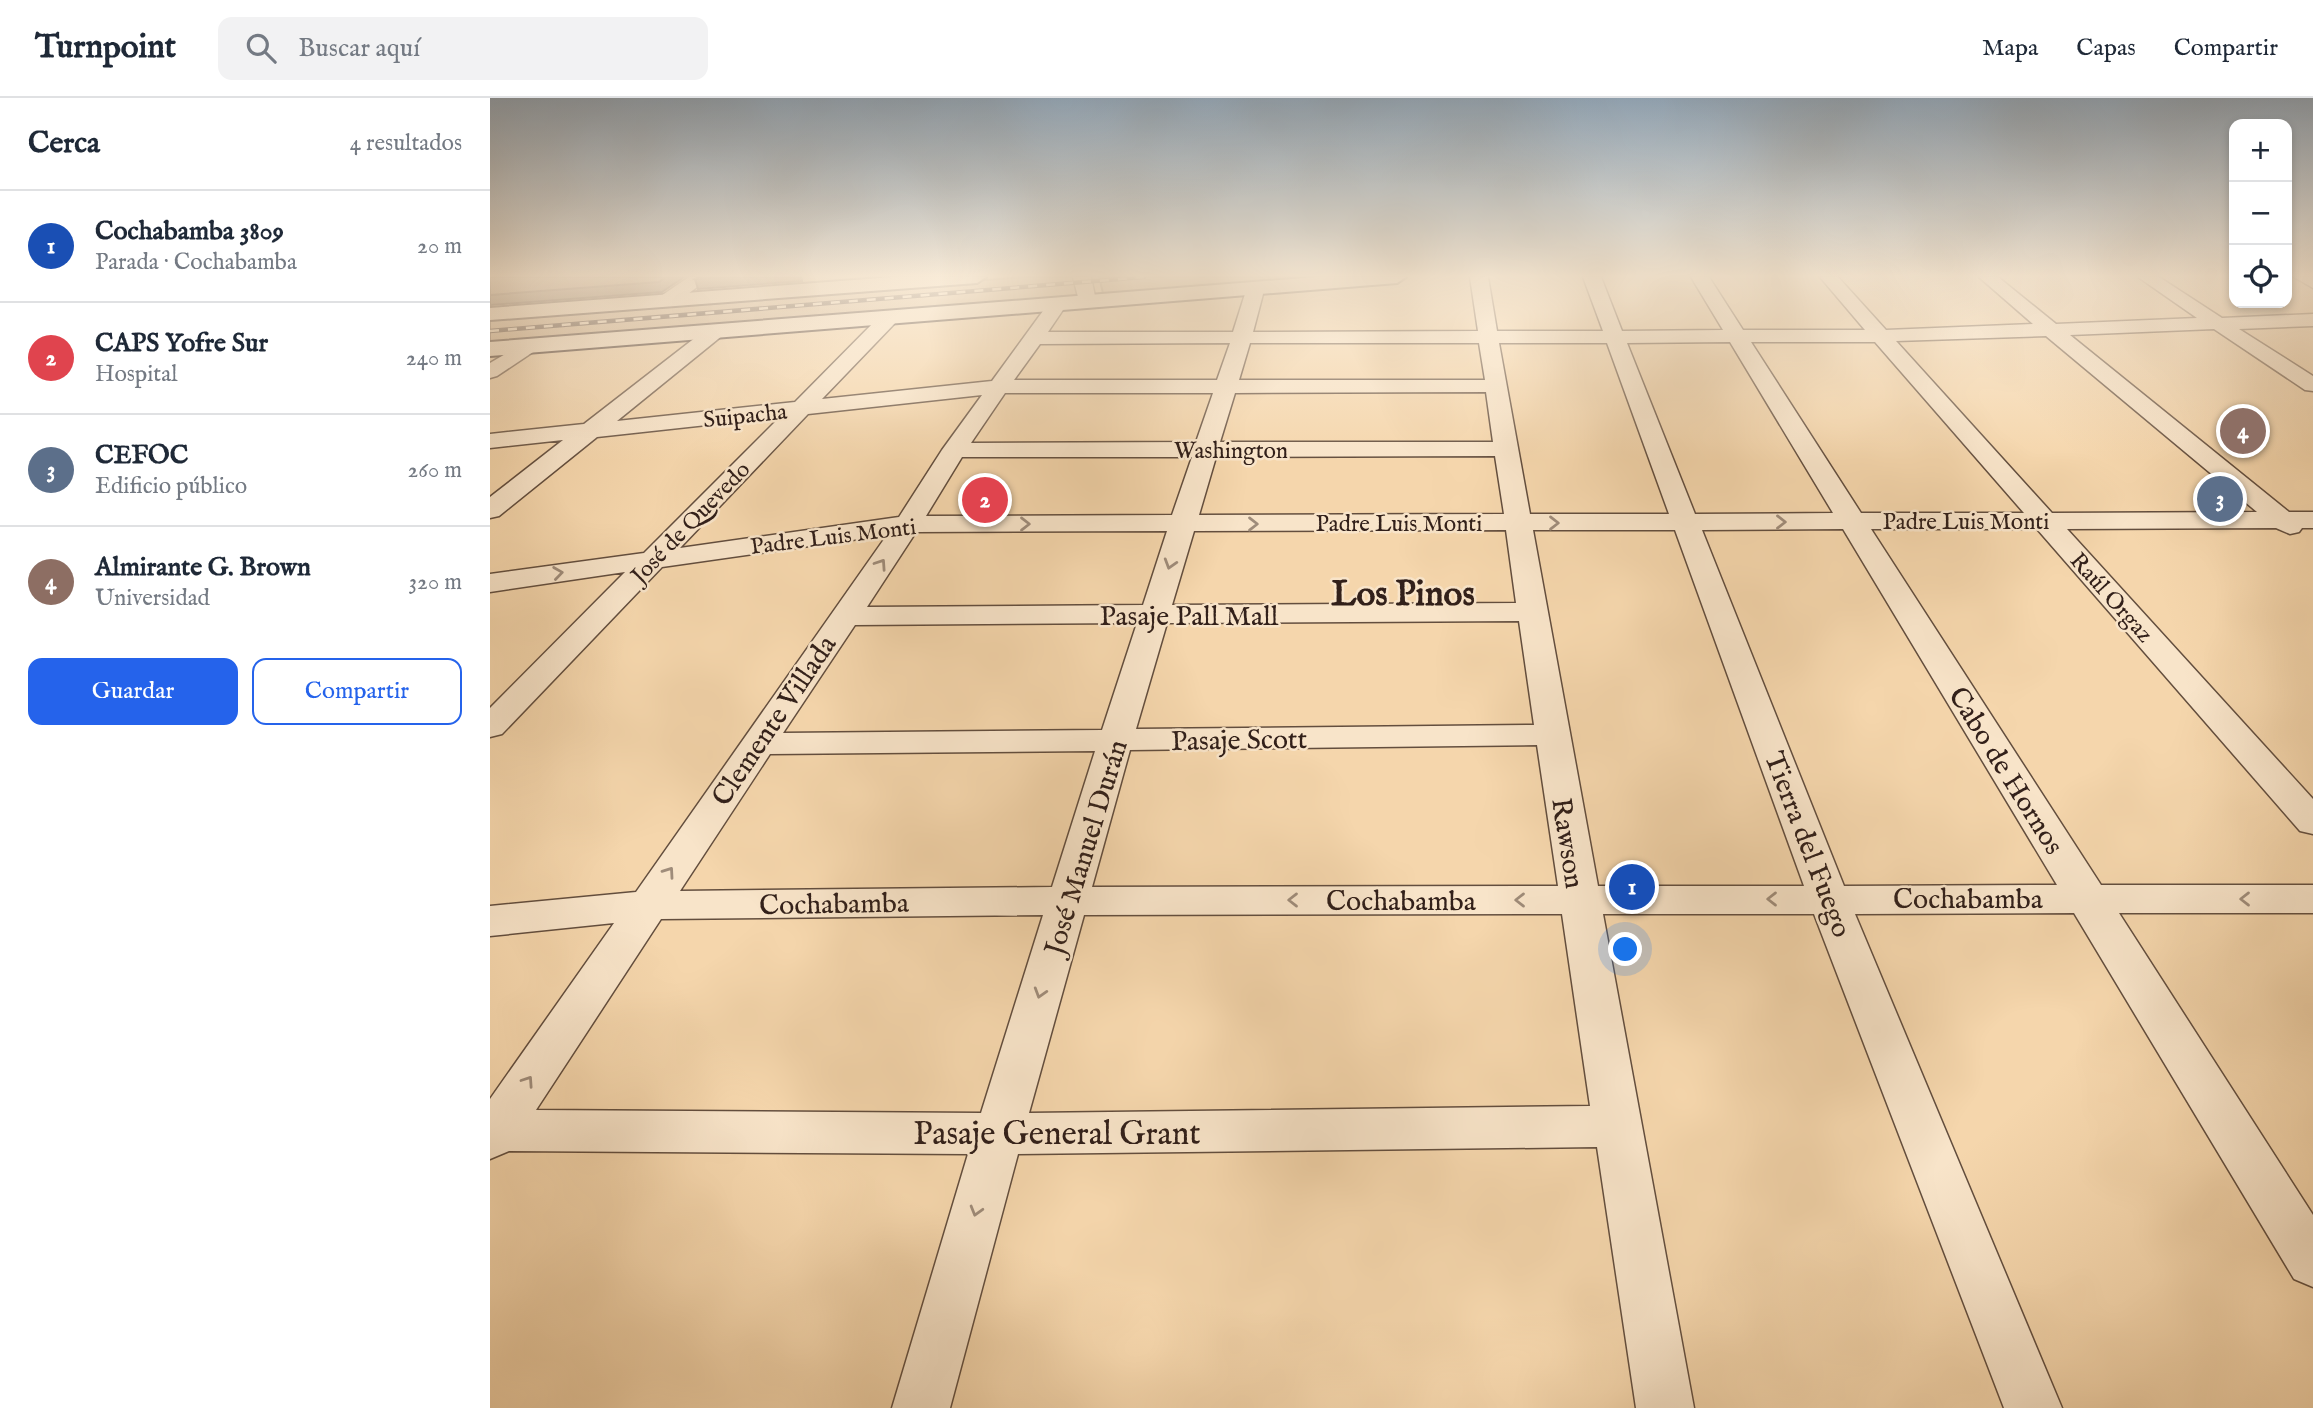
<!DOCTYPE html>
<html lang="es">
<head>
<meta charset="utf-8">
<style>
  :root { --surface:#fff; --page:#f2f2f3; --text:#1f2937; --muted:#747a83; --line:#e0e1e3; --accent:#2563eb }
  body { margin:0; font-family:"IM FELL English",serif; background:var(--page); color:var(--text) }
  .controls { position:absolute; right:21px; top:21px; display:grid; overflow:hidden; border-radius:14px; box-shadow:0 4px 10px #0003 }
  .controls button { width:63px; height:63px; display:grid; place-items:center; padding:0; border:0; border-bottom:2px solid var(--line); background:var(--surface); color:var(--text); font:35px sans-serif }
  .you { position:absolute; left:1136px; top:852px; width:24px; height:24px; margin:-18px; border:5px solid #fff; border-radius:50%; background:#1a73e8; box-shadow:0 0 0 10px #1a73e833 }
  .badge { display:grid; place-items:center; width:46px; height:46px; border-radius:50%; background:var(--accent); color:#fff; font-size:23px; font-weight:700 }
  .pin { position:absolute; translate:-50% -50%; border:4px solid #fff; box-shadow:0 2px 7px #0006 }
  .list { margin:0; padding:0; list-style:none }
  h2 { display:flex; justify-content:space-between; align-items:center; height:91px; margin:0; padding:0 28px; font-size:30px }
  h2 small { font-size:23px; font-weight:400; color:var(--muted) }
  .list li { display:grid; grid-template-columns:46px 1fr auto; gap:21px; align-items:center; box-sizing:border-box; height:112px; padding:0 28px; border-top:2px solid var(--line) }
  .list b { display:block; font-size:26px; white-space:nowrap }
  .list p { margin:0; font-size:23px; white-space:nowrap; color:var(--muted) }
  .list em { font-size:23px; font-style:normal; color:var(--muted) }
  .actions { display:flex; gap:14px; padding:21px 28px }
  .actions a { flex:1; padding:16px 0; border:2px solid var(--accent); border-radius:14px; text-align:center; font-size:24px; color:var(--accent) }
  .actions .main { background:var(--accent); color:#fff }
  .icon { flex:none; width:38px; height:38px; fill:none; stroke:currentColor; stroke-width:2; stroke-linecap:round; stroke-linejoin:round }
  .map { position:relative; flex:none; width:1823px; height:1310px; overflow:hidden }
  header { display:flex; align-items:center; gap:42px; box-sizing:border-box; height:98px; padding:0 35px; background:var(--surface); border-bottom:2px solid var(--line) }
  header strong { font-size:33px }
  nav { display:flex; gap:38px; margin-inline-start:auto; font-size:24px }
  .search { width:490px; height:63px; background:var(--page); display:flex; align-items:center; gap:18px; box-sizing:border-box; padding:0 24px; border-radius:14px; color:var(--muted); font-size:26px }
  main { display:flex }
  aside { flex:1; background:var(--surface) }
  .map>svg:first-child { display:block }
  .green { fill:#d4b793; stroke:#836c56; stroke-width:2 }
  .lines { fill:none; stroke-linecap:round; stroke-linejoin:round }
  .minor-casing { stroke:#634e3e; stroke-width:3 }
  .secondary-casing { stroke:#32201a; stroke-width:4 }
  .minor { fill:#f8e4c9; fill-rule:evenodd }
  .secondary { fill:#f8e4c9; fill-rule:evenodd }
  .rail-casing { stroke:#32201a; stroke-width:4.5 }
  .rail { stroke:#f8e4c9; stroke-width:2.5; stroke-dasharray:9; stroke-linecap:butt }
  .shaded-wall { fill:#6a5947; stroke:#32201a; stroke-width:2 }
  .building { fill:#977f66; stroke:#32201a; stroke-width:2 }
  .oneway { stroke:#9f8c7a }
  .labels { text-anchor:middle; stroke-width:5; stroke-linejoin:round; paint-order:stroke }
  .far-street-label { font-size:23px; fill:#32201a; stroke:#f8e4c9 }
  .street-label { font-size:28px; fill:#32201a; stroke:#f8e4c9 }
  .near-street-label { font-size:33px; fill:#32201a; stroke:#f8e4c9 }
  .district-label { font-size:35px; font-weight:bold; fill:#32201a; stroke:#f8e4c9 }
</style>
</head>
<body>
<header>
<strong>Turnpoint</strong>
<div class="search"><svg class="icon" aria-label="search" viewBox="0 0 24 24"><circle cx="10" cy="10" r="6"/><path d="M15 15l6 6"/></svg>Buscar aquí</div>
<nav><a>Mapa</a><a>Capas</a><a>Compartir</a></nav>
</header>
<main>
<aside>
<h2>Cerca<small>4 resultados</small></h2>
<ul class="list">
<li><span class="badge" style="background:#1a4fb4">1</span><div><b>Cochabamba 3809</b><p>Parada · Cochabamba</p></div><em>20 m</em></li>
<li><span class="badge" style="background:#e0444e">2</span><div><b>CAPS Yofre Sur</b><p>Hospital</p></div><em>240 m</em></li>
<li><span class="badge" style="background:#5c6f8a">3</span><div><b>CEFOC</b><p>Edificio público</p></div><em>260 m</em></li>
<li><span class="badge" style="background:#8d6e63">4</span><div><b>Almirante G. Brown</b><p>Universidad</p></div><em>320 m</em></li>
</ul>
<div class="actions"><a class="main">Guardar</a><a>Compartir</a></div>
</aside>
<div class="map">
<svg width="1823" height="1310" viewBox="0 0 1823 1310">
  <rect width="100%" height="100%" fill="#f5d6ac"/>
  <filter id="stains"><feTurbulence type="fractalNoise" baseFrequency=".00286" numOctaves="4"/><feColorMatrix values="0 0 0 0 .2 0 0 0 0 .09 0 0 0 0 .02 0 0 0 .5 -.17"/></filter>
  <radialGradient id="worn" r=".72"><stop offset=".6" stop-color="#630" stop-opacity="0"/><stop offset="1" stop-color="#630" stop-opacity=".3"/></radialGradient>
  <g class="green">
    <path d="M 535,179 L 586,179 L 590,198 L 0,250 L 0,221 Z"/>
    <path d="M 609,179 L 864,179 L 627,199 L 613,195 Z"/>
  </g>
  <g class="lines">
    <defs>
      <g id="minor">
        <path d="M 199,179 L 220,179 L 185,206 L 171,206 L 169,202 L 171,198 Z"/>
        <path d="M 583,179 L 601,179 L 606,203 L 604,207 L 590,207 Z"/>
        <path d="M 980,179 L 998,179 L 1007,233 L 1113,233 L 1093,179 L 1111,179 L 1132,233 L 1233,232 L 1201,179 L 1219,179 L 1253,232 L 1375,232 L 1330,179 L 1348,179 L 1396,232 L 1543,226 L 1489,179 L 1508,179 L 1566,226 L 1707,220 L 1648,179 L 1669,179 L 1732,220 L 1823,216 L 1823,228 L 1749,231 L 1823,278 L 1823,293 L 1815,292 L 1724,231 L 1580,237 L 1799,414 L 1823,414 L 1823,430 L 1812,430 L 1809,434 L 1800,436 L 1786,430 L 1577,431 L 1823,701 L 1823,736 L 1810,733 L 1547,431 L 1381,431 L 1611,787 L 1823,787 L 1823,815 L 1629,815 L 1823,1117 L 1823,1189 L 1804,1181 L 1584,815 L 1365,816 L 1572,1310 L 1514,1310 L 1324,816 L 1113,816 L 1204,1310 L 1146,1310 L 1107,1049 L 528,1056 L 460,1310 L 402,1310 L 478,1056 L 19,1053 L 0,1061 L 0,1001 L 124,825 L 0,838 L 0,808 L 146,794 L 397,437 L 172,469 L 12,636 L 0,639 L 0,610 L 135,474 L 0,494 L 0,476 L 154,455 L 290,319 L 107,339 L 9,418 L 0,420 L 0,399 L 73,342 L 0,350 L 0,336 L 94,326 L 219,229 L 233,229 L 236,233 L 233,237 L 127,323 L 305,304 L 393,215 L 407,215 L 410,219 L 407,223 L 332,301 L 502,283 L 561,202 L 568,200 L 577,206 L 558,234 L 743,234 L 755,196 L 754,190 L 763,185 L 769,186 L 773,196 L 763,234 L 988,233 ZM 1556,238 L 1767,414 L 1562,415 L 1406,243 ZM 1240,244 L 1343,415 L 1205,416 L 1137,245 ZM 1261,244 L 1385,244 L 1534,415 L 1371,415 ZM 740,245 L 727,282 L 524,282 L 550,246 ZM 760,245 L 989,245 L 995,282 L 749,282 ZM 1009,245 L 1117,245 L 1179,416 L 1040,416 ZM 996,294 L 1003,344 L 730,344 L 745,295 ZM 515,295 L 723,295 L 706,344 L 481,345 ZM 492,297 L 452,352 L 409,419 L 190,450 L 318,316 ZM 1005,358 L 1014,416 L 709,417 L 726,359 ZM 472,359 L 702,359 L 682,417 L 436,418 ZM 1353,431 L 1567,787 L 1354,788 L 1212,432 ZM 1016,432 L 1026,505 L 682,507 L 704,433 ZM 1043,432 L 1185,432 L 1314,788 L 1108,788 ZM 677,433 L 653,507 L 377,509 L 426,434 ZM 1029,523 L 1044,627 L 646,631 L 677,525 ZM 647,525 L 612,632 L 293,635 L 365,527 ZM 1047,647 L 1068,788 L 602,789 L 640,652 ZM 605,653 L 562,789 L 190,793 L 280,656 ZM 1072,816 L 1100,1008 L 539,1015 L 594,817 ZM 553,817 L 491,1015 L 46,1012 L 171,821 Z"/>
        <path d="M 1804,179 L 1823,179 L 1823,190 Z"/>
        <path d="M 39,242 L 46,244 L 49,248 L 46,252 L 7,278 L 0,280 L 0,265 Z"/>
      </g>
      <g id="secondary">
        <path d="M 403,179 L 496,179 L 487,185 L 0,222 L 0,210 Z"/>
        <path d="M 827,179 L 916,179 L 907,185 L 0,258 L 0,244 Z"/>
      </g>
    </defs>
    <use href="#minor" class="minor-casing"/>
    <use href="#secondary" class="secondary-casing"/>
    <use href="#minor" class="minor"/>
    <use href="#secondary" class="secondary"/>
    <defs>
      <path id="rail" d="M 0,233 L 654,179"/>
    </defs>
    <use href="#rail" class="rail-casing"/>
    <use href="#rail" class="rail"/>
  </g>
  <g class="shaded-wall">
    <path d="M 176,179 L 194,179 L 172,194 L 0,207 L 0,197 Z"/>
    <path d="M 231,179 L 311,179 L 312,183 L 208,191 L 205,181 Z"/>
  </g>
  <g class="building">
    <path d="M 0,179 L 176,179 L 169,184 L 0,197 Z"/>
    <path d="M 208,179 L 231,179 L 205,181 Z"/>
  </g>
  <defs><path id="oneway-chevron" d="M-2-3.5L2.5 0L-2 3.5" fill="none" stroke-width="1.6" stroke-linecap="round" stroke-linejoin="round" transform="scale(1.75)"/></defs>
  <g class="oneway">
    <use href="#oneway-chevron" transform="translate(1291 424)"/>
    <use href="#oneway-chevron" transform="translate(1064 425)"/>
    <use href="#oneway-chevron" transform="translate(535 426)"/>
    <use href="#oneway-chevron" transform="translate(763 426)"/>
    <use href="#oneway-chevron" transform="translate(391 466) rotate(-56)"/>
    <use href="#oneway-chevron" transform="translate(680 466) rotate(107)"/>
    <use href="#oneway-chevron" transform="translate(68 475) rotate(-8)"/>
    <use href="#oneway-chevron" transform="translate(179 774) rotate(-55)"/>
    <use href="#oneway-chevron" transform="translate(1282 801) rotate(180)"/>
    <use href="#oneway-chevron" transform="translate(1755 801) rotate(-180)"/>
    <use href="#oneway-chevron" transform="translate(803 802) rotate(180)"/>
    <use href="#oneway-chevron" transform="translate(1030 802) rotate(180)"/>
    <use href="#oneway-chevron" transform="translate(550 895) rotate(107)"/>
    <use href="#oneway-chevron" transform="translate(38 983) rotate(-56)"/>
    <use href="#oneway-chevron" transform="translate(486 1113) rotate(106)"/>
  </g>
  <linearGradient id="sky" x2="0" y2="1"><stop stop-color="#93a9bc"/><stop offset="0.49" stop-color="#faedda"/><stop offset="1" stop-color="#faedda" stop-opacity="0"/></linearGradient>
  <rect width="1823" height="363" fill="url(#sky)"/>
  <g class="labels">
    <g class="far-street-label">
      <text transform="translate(255 317) rotate(-6)" y="8">Suipacha</text>
      <text x="741" y="360">Washington</text>
      <text x="1476" y="431">Padre Luis Monti</text>
      <text transform="translate(200 424) rotate(-46)" y="8">José de Quevedo</text>
      <text x="909" y="433">Padre Luis Monti</text>
      <text transform="translate(343 438) rotate(-7)" y="8">Padre Luis Monti</text>
      <text transform="translate(1622 499) rotate(48)" y="8">Raúl Orgaz</text>
    </g>
    <g class="street-label">
      <text x="699" y="527">Pasaje Pall Mall</text>
      <text transform="translate(283 622) rotate(-56)" y="10">Clemente Villada</text>
      <text transform="translate(749 641) rotate(-1)" y="10">Pasaje Scott</text>
      <text transform="translate(1517 672) rotate(58)" y="10">Cabo de Hornos</text>
      <text transform="translate(1079 745) rotate(81)" y="10">Rawson</text>
      <text transform="translate(1319 746) rotate(69)" y="10">Tierra del Fuego</text>
      <text transform="translate(595 749) rotate(-73)" y="10">José Manuel Durán</text>
      <text x="1478" y="810">Cochabamba</text>
      <text x="911" y="812">Cochabamba</text>
      <text transform="translate(344 805) rotate(-1)" y="10">Cochabamba</text>
    </g>
    <g class="near-street-label">
      <text x="567" y="1046">Pasaje General Grant</text>
    </g>
    <g class="district-label">
      <text x="913" y="507">Los Pinos</text>
    </g>
  </g>
  <rect width="100%" height="100%" filter="url(#stains)"/>
  <rect width="100%" height="100%" fill="url(#worn)"/>
</svg>
<div class="controls">
<button>+</button>
<button>−</button>
<button><svg class="icon" aria-label="locate" viewBox="0 0 24 24"><circle cx="12" cy="12" r="6"/><path d="M12 2v4M12 18v4M2 12h4M18 12h4"/></svg></button>
</div>
<div class="you"></div>
<div class="pin badge" style="left:1142px;top:789px;background:#1a4fb4">1</div>
<div class="pin badge" style="left:495px;top:402px;background:#e0444e">2</div>
<div class="pin badge" style="left:1730px;top:401px;background:#5c6f8a">3</div>
<div class="pin badge" style="left:1753px;top:333px;background:#8d6e63">4</div>
</div>
</main>
</body>
</html>
